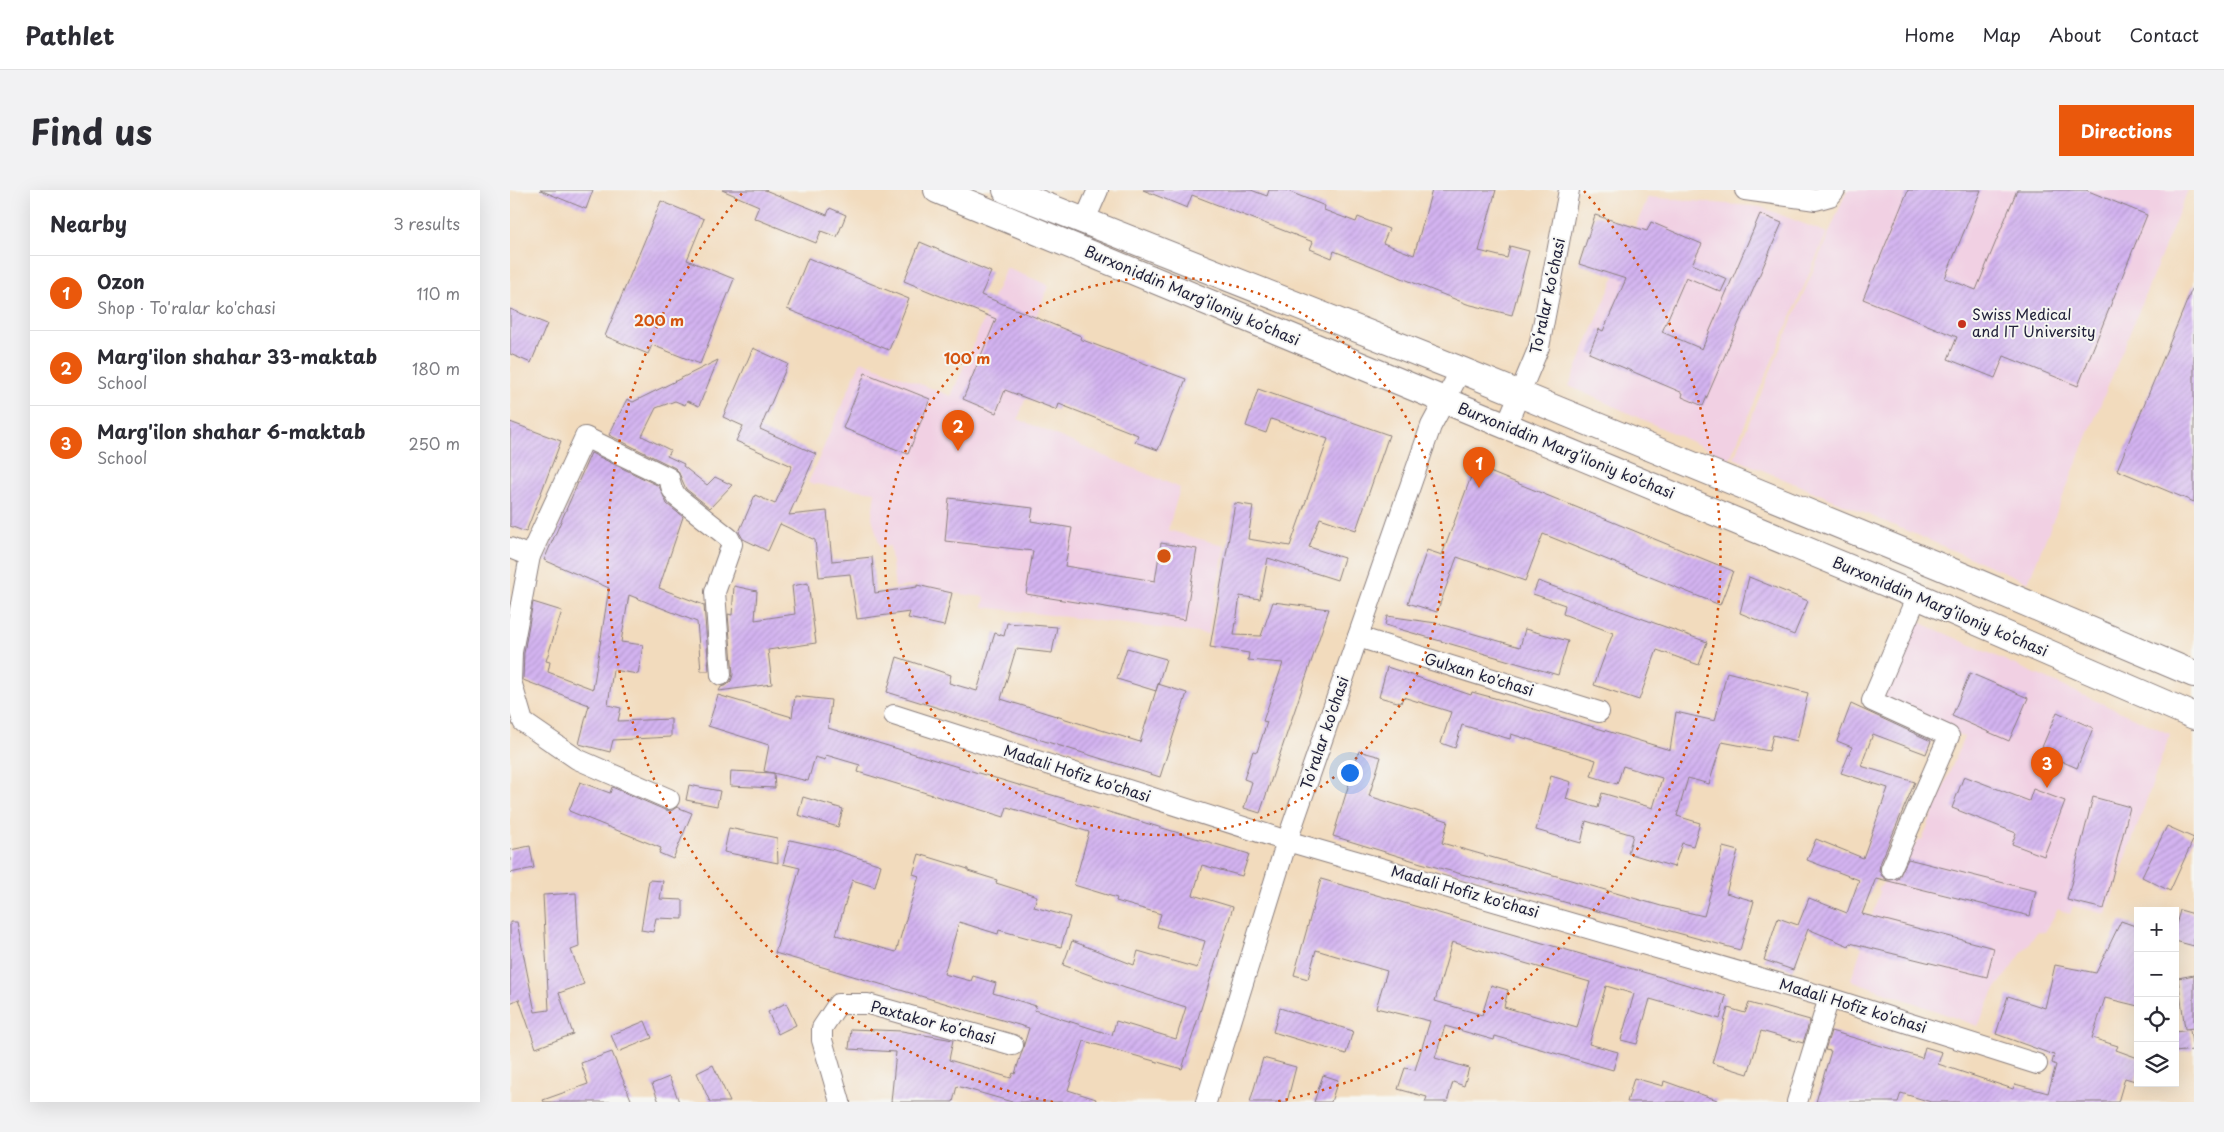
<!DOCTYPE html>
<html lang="en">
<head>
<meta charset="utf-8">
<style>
  :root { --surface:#fff; --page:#f2f2f3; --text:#2b2b33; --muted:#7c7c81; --line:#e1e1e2; --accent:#ea580c }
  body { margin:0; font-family:"Playpen Sans",sans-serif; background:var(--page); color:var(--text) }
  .controls { position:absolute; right:15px; bottom:15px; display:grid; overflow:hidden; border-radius:0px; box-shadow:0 5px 20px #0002 }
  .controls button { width:45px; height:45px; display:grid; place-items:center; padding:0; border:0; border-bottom:1px solid var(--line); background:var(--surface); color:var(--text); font:25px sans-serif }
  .you { position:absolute; left:839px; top:582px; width:18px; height:18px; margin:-12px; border:4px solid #fff; border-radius:50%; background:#1a73e8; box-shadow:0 0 0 8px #1a73e833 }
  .badge { display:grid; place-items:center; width:32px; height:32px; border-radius:50%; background:var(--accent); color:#fff; font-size:16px; font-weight:700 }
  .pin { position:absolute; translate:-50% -41px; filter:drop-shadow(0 1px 2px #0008) }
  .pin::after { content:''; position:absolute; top:26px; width:18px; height:15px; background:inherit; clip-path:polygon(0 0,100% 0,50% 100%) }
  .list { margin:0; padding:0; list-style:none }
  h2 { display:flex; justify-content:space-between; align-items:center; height:65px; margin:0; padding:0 20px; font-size:21px }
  h2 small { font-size:16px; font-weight:400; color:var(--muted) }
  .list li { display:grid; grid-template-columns:32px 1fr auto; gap:15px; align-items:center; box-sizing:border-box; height:75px; padding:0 20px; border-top:1px solid var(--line) }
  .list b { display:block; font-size:19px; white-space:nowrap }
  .list p { margin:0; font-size:16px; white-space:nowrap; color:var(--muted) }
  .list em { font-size:16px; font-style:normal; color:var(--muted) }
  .icon { flex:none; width:28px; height:28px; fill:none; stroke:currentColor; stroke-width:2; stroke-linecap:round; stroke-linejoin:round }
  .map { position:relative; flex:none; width:1684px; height:912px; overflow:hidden; border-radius:0px }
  header { display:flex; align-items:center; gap:30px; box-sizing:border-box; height:70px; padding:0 25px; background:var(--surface); border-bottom:1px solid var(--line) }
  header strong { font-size:24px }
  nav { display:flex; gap:28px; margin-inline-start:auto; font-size:18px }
  .intro { display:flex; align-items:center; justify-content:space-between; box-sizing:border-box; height:120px; padding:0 30px }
  h1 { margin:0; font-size:35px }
  .button { padding:12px 22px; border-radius:0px; background:var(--accent); color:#fff; font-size:18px; font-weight:700 }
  main { display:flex; gap:30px; padding:0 30px }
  aside { flex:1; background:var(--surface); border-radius:0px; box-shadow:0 5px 20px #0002 }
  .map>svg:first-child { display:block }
  .built { fill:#f1d0e3 }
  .building { fill:url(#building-hatch); fill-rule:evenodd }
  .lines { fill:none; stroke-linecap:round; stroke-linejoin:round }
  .minor-casing { stroke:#8a7e7c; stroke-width:22 }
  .major-casing { stroke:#8a7e7c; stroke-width:28 }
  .minor { stroke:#fff; stroke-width:20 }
  .major { stroke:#fff; stroke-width:26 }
  .ring { fill:none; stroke:#d45411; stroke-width:2.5; stroke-dasharray:2.5 5 }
  .poi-dot { fill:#c8321e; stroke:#f6f6f2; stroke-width:2 }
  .labels { text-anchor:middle; stroke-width:4; stroke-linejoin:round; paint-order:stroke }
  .street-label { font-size:15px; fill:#22223b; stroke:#f6f6f2 }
  .poi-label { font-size:15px; fill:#22223b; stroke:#f6f6f2; text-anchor:start }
  .centre { fill:#d45411; stroke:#f6f6f2; stroke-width:2.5 }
  .ring-label { font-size:15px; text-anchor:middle; font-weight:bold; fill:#d45411; stroke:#f6f6f2; stroke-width:4; stroke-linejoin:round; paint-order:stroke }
</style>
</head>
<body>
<header>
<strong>Pathlet</strong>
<nav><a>Home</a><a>Map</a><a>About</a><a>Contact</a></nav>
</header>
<div class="intro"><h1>Find us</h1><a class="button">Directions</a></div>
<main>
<aside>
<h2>Nearby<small>3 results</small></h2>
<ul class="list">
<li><span class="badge">1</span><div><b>Ozon</b><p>Shop · To'ralar ko'chasi</p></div><em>110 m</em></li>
<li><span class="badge">2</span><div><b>Marg'ilon shahar 33-maktab</b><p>School</p></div><em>180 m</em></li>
<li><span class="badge">3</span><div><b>Marg'ilon shahar 6-maktab</b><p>School</p></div><em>250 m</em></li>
</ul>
</aside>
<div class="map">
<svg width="1684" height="912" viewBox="0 0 1684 912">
  <defs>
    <pattern id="building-hatch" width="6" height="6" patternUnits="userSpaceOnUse" patternTransform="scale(1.25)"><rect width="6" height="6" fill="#d3b3f0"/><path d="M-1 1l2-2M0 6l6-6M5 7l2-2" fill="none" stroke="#b59acf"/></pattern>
  </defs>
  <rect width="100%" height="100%" fill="#f6f6f2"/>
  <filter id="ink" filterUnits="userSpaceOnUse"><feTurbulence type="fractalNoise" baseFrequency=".02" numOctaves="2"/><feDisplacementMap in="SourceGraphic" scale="10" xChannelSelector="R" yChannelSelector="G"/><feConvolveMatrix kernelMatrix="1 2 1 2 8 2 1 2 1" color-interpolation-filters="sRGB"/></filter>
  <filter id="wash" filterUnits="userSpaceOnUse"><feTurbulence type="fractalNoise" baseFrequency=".0096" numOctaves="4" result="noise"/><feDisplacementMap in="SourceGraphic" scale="20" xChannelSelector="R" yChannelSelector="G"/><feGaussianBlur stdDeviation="1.12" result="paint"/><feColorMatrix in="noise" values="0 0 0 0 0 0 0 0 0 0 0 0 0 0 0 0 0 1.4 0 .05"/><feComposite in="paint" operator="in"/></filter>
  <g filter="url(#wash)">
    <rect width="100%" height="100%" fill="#f2dbbd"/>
    <g class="built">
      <path d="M 1337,0 L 1678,0 L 1518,392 L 1224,268 Z"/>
      <path d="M 1138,7 L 1251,17 L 1317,43 L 1220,269 L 1059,196 Z"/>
      <path d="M 496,78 L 539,95 L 500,190 L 519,199 L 508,229 L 670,298 L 658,340 L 715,356 L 698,444 L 473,417 L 475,407 L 442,403 L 407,395 L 385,398 L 380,356 L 370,358 L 362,327 L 365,302 L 298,293 L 351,171 L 441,206 Z"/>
      <path d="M 1407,431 L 1660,544 L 1596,724 L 1563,716 L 1560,724 L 1548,719 L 1535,742 L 1528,741 L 1484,801 L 1468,836 L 1341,790 L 1370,701 L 1368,699 L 1410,649 L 1412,650 L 1454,547 L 1371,509 Z"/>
    </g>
    <g id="blocks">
      <g class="building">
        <path d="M 30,0 L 83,0 L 76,19 Z"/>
        <path d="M 212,0 L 255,0 L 317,25 L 320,18 L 336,25 L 327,47 L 311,41 L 306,53 L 244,28 L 249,16 Z"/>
        <path d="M 633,0 L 741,0 L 757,6 L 759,0 L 775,0 L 815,16 L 814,20 L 846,32 L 848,27 L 879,39 L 873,53 L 904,65 L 922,0 L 986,0 L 969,61 L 997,68 L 1000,56 L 1019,61 L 1002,125 L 957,114 L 824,61 L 822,68 L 800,59 L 803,52 L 682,5 L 677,18 Z"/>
        <path d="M 1398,0 L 1471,0 L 1435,88 L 1466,100 L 1507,0 L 1576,0 L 1637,25 L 1568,196 L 1494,166 L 1485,188 L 1438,169 L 1447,147 L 1353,109 Z"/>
        <path d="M 151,11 L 194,29 L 177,70 L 224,89 L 190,174 L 142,155 L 138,164 L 95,146 Z"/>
        <path d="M 1250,24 L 1272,33 L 1193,216 L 1172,207 L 1173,203 L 1079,163 L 1089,139 L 1093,141 L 1116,89 L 1069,74 L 1085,25 L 1137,41 L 1141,32 L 1192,54 L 1182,74 L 1217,89 L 1211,102 L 1176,87 L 1152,142 L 1192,159 Z"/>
        <path d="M 410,52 L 481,82 L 471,105 L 571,146 L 570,149 L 676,189 L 648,260 L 625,252 L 628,245 L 549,214 L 547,220 L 495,200 L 486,223 L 453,209 L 486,129 L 394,91 Z"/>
        <path d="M 298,68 L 399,109 L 379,160 L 277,119 Z"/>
        <path d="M 1684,94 L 1684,312 L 1607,280 Z"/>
        <path d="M 0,119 L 37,134 L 21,173 L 0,164 Z"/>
        <path d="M 243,158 L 278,174 L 250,239 L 306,264 L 279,325 L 317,321 L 322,371 L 362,367 L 365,403 L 407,397 L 407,395 L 442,403 L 434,436 L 398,428 L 400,422 L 347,429 L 340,384 L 309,387 L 305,350 L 270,334 L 258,361 L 233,349 L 229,342 L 245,305 L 265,314 L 282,276 L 226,251 L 233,236 L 213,227 Z"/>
        <path d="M 208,170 L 189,216 L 177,211 L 175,215 L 165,211 L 146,218 L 132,246 L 160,260 L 157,266 L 174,274 L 173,276 L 197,295 L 205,287 L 222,295 L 200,318 L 176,299 L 168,281 L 165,278 L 99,245 L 117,209 L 123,212 Z"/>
        <path d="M 355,183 L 420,209 L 398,264 L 333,238 Z"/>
        <path d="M 748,199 L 879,245 L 846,340 L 810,328 L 799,357 L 834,368 L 827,390 L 758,368 L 750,409 L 730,406 L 724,445 L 751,446 L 763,412 L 819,419 L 750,623 L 734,618 L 742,592 L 734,589 L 743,561 L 747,562 L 757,532 L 753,531 L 773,473 L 738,470 L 739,463 L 700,457 L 725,313 L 743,316 L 738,349 L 780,356 L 818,249 L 761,229 L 756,243 L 736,236 Z"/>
        <path d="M 0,232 L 51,251 L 16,342 L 0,336 Z"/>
        <path d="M 81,263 L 149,296 L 157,314 L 173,327 L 149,398 L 194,415 L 199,481 L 191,481 L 187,432 L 119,405 L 111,452 L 133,455 L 128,484 L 103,480 L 98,515 L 111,518 L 108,531 L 161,529 L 161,547 L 103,550 L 100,562 L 69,554 L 79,515 L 13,490 L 14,463 L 23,412 L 52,421 L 36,471 L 40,472 L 38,482 L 83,499 L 99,398 L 34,370 Z"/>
        <path d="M 965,276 L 1223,381 L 1210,415 L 1033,344 L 1015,391 L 947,367 L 927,422 L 898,413 L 917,360 L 932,365 Z"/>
        <path d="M 439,308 L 523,318 L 521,331 L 562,338 L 555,376 L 645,391 L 651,353 L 687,359 L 675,430 L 516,404 L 523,361 L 435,351 Z"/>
        <path d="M 1239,387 L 1298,411 L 1284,445 L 1230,423 Z"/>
        <path d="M 1028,391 L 1197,452 L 1189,475 L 1147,460 L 1129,510 L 1084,495 L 1103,443 L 1053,424 L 1055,415 L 1023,404 Z"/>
        <path d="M 298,393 L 306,453 L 258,460 L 262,494 L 209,501 L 211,497 L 217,495 L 221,491 L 223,485 L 218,424 L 222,425 L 224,396 L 247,401 L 245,430 L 285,424 L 282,396 Z"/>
        <path d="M 877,426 L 926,433 L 1010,457 L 1015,439 L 1058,451 L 1048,485 L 875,435 Z"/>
        <path d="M 497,433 L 547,437 L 542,463 L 506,459 L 491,509 L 630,552 L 648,494 L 677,503 L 650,587 L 377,502 L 387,467 L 441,485 L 439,493 L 467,501 L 485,443 L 494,446 Z"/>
        <path d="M 617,458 L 656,469 L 646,501 L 607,489 Z"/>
        <path d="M 877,477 L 961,505 L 962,502 L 1010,515 L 1160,560 L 1166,522 L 1205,531 L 1217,482 L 1298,503 L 1287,551 L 1263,545 L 1259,561 L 1212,552 L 1199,594 L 1178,588 L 1167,626 L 1190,633 L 1183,656 L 1172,653 L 1164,677 L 1118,663 L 1123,645 L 1076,631 L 1071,653 L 1026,640 L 1041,586 L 1061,592 L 1056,609 L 1088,618 L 1092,603 L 1143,618 L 1152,588 L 1113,576 L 1107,594 L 1081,586 L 1086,570 L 1001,544 L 1000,549 L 952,535 L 945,558 L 931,553 L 941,522 L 893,507 L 891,513 L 869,507 Z"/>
        <path d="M 1460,483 L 1518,508 L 1499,551 L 1442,526 Z"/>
        <path d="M 208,505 L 282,527 L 285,506 L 321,510 L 318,538 L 739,664 L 732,686 L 692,675 L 683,705 L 723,717 L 672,879 L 574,851 L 558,900 L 586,909 L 585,912 L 502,912 L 447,896 L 443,912 L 381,912 L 386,862 L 339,859 L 341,839 L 392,841 L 443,850 L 439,870 L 501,888 L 503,883 L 505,884 L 519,838 L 265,763 L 290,678 L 273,674 L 280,650 L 321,659 L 371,675 L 365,697 L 342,690 L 326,745 L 386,762 L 409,686 L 403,684 L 409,664 L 458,679 L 458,681 L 487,690 L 486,693 L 527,706 L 524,717 L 560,727 L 551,757 L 489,740 L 488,744 L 449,732 L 434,784 L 461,791 L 463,786 L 486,793 L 483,803 L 526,816 L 524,820 L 602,845 L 606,831 L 666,849 L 676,817 L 615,798 L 553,775 L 562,751 L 624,775 L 628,761 L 687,778 L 695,751 L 647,737 L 651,724 L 606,711 L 607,708 L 564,695 L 579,642 L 497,617 L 494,627 L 348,582 L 350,575 L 316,565 L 315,570 L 305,567 L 298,591 L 254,581 L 259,555 L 198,536 Z"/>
        <path d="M 1341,514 L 1421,551 L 1416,564 L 1363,544 L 1351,576 L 1405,592 L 1370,674 L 1369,681 L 1372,686 L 1377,690 L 1388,689 L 1398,669 L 1526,701 L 1520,726 L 1366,688 L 1352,724 L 1484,758 L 1477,787 L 1340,753 L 1339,756 L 1298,739 L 1283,780 L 1254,770 L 1268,728 L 1288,735 L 1299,708 L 1337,723 L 1349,690 L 1297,670 L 1306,649 L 1353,668 L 1378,598 L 1331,583 L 1342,557 L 1327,551 Z"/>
        <path d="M 1547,522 L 1583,538 L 1567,578 L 1530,562 Z"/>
        <path d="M 849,561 L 871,567 L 859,606 L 938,631 L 932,653 L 1151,716 L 1194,726 L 1213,657 L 1228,661 L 1216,703 L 1244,711 L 1230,760 L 911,673 L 823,646 Z"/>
        <path d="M 221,581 L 264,583 L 265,598 L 220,596 Z"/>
        <path d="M 1454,586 L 1519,611 L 1523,599 L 1555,611 L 1534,666 L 1502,654 L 1506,643 L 1442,618 Z"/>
        <path d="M 70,592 L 100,603 L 102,597 L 155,620 L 161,621 L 167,617 L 182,623 L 163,669 L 149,663 L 151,658 L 59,621 Z"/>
        <path d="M 179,595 L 210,601 L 207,616 L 176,610 Z"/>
        <path d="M 293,607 L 333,619 L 328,637 L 288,625 Z"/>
        <path d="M 1583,607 L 1620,617 L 1594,719 L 1557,710 Z"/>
        <path d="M 1657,636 L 1684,648 L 1660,701 L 1632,687 Z"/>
        <path d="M 219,638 L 267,648 L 268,673 L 214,662 Z"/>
        <path d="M 20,656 L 24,678 L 0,683 L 0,660 Z"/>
        <path d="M 811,689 L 1216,806 L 1210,829 L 1140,809 L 1127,854 L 1111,850 L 1124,804 L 1096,796 L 1079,854 L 1108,862 L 1103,880 L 985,846 L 984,850 L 935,836 L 925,868 L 959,878 L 954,896 L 943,892 L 937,912 L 915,912 L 917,907 L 888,899 L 895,878 L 905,880 L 920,831 L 866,818 L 877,781 L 806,760 L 798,789 L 784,785 ZM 942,752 L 1080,792 L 1067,838 L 994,817 L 998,800 L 981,795 L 972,825 L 925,811 Z"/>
        <path d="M 139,690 L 153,691 L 150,709 L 173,710 L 173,729 L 146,728 L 143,742 L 131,740 Z"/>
        <path d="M 66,703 L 69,757 L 61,760 L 74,794 L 49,803 L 63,844 L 26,858 L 9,809 L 0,813 L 0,732 L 7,732 L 25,822 L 39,820 L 33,705 Z"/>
        <path d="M 1670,720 L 1684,724 L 1684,756 L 1665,751 L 1665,739 Z"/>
        <path d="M 1611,731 L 1628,737 L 1628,816 L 1595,808 L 1582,848 L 1608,856 L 1606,860 L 1628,868 L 1628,881 L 1625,891 L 1615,888 L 1608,912 L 1421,912 L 1391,903 L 1388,912 L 1306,912 L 1321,861 L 1315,860 L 1321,841 L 1412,868 L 1415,857 L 1432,862 L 1428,874 L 1503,899 L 1505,894 L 1538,903 L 1546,875 L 1542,873 L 1544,865 L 1486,844 L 1498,806 L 1535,818 L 1545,775 L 1586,783 Z"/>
        <path d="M 1684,785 L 1684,838 L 1675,839 L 1668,788 Z"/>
        <path d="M 276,813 L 286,835 L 268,844 L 258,822 Z"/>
        <path d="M 1239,813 L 1300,830 L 1293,853 L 1251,841 L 1238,884 L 1202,873 L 1218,818 L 1235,823 Z"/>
        <path d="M 770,818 L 843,841 L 836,864 L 763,842 Z"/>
        <path d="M 135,831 L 142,848 L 108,862 L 101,845 Z"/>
        <path d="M 1680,840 L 1683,860 L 1665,862 L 1665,842 Z"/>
        <path d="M 102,862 L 122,912 L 34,912 L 33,910 L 78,894 L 71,873 Z"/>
        <path d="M 753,868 L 786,877 L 777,912 L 740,912 Z"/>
        <path d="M 203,875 L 220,912 L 200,912 L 187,883 Z"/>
        <path d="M 813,885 L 828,890 L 821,912 L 804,912 Z"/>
        <path d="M 159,887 L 165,901 L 169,912 L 149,912 L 142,894 Z"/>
        <path d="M 1124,888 L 1153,896 L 1154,891 L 1207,910 L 1206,912 L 1117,912 Z"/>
      </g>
    </g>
  </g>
  <g filter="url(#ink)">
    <use href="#blocks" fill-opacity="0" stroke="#8a7e7c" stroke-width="1"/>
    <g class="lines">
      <defs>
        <g id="minor">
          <path d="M 1235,0 L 1306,10 L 1320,6 L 1325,0"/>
          <path d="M 574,32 L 588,0"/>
          <path d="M 996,236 L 1029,157 L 1059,0"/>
          <path d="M 0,358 L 20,366"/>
          <path d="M 848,447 L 1089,522"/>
          <path d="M 384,525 L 777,651 L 1319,808 L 1527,874"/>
          <path d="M 159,609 L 67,569 L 13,532 L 1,491 L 2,462 L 20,366 L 75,247 L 159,288 L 162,299 L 167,307 L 219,348 L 222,354 L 205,402 L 211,485"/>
          <path d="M 1381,679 L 1439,546 L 1362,511 L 1407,406"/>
          <path d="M 330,912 L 312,850 L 312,838 L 328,814 L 358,814 L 503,855"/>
          <path d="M 696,912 L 777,651 L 921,236 L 951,180"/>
          <path d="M 1287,912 L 1319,808"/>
        </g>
        <g id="major">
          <path d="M 427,0 L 1407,406 L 1684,526"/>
          <path d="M 496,0 L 951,180 L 1429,376 L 1684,484"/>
        </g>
      </defs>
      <use href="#minor" class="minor-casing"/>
      <use href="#major" class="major-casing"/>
      <use href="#minor" class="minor"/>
      <use href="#major" class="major"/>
    </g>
  </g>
  <g class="ring">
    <circle cx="654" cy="366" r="279"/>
    <path d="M543 912A557 557 0 0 1 234 1M1074 1A557 557 0 0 1 765 912"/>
  </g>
  <circle class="poi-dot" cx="1452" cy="134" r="5"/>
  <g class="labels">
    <g class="street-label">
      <text transform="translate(682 106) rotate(23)" y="5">Burxoniddin Marg’iloniy ko’chasi</text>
      <text transform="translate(1038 106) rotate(-78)" y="5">Toʻralar koʻchasi</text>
      <text transform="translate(1056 261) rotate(22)" y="5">Burxoniddin Marg’iloniy ko’chasi</text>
      <text transform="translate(1430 417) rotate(23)" y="5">Burxoniddin Marg’iloniy ko’chasi</text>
      <text transform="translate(969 485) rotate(17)" y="5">Gulxan ko'chasi</text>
      <text transform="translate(815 543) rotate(-71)" y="5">To'ralar ko'chasi</text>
      <text transform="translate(567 584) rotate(18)" y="5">Madali Hofiz ko'chasi</text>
      <text transform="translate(955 702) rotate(16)" y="5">Madali Hofiz ko'chasi</text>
      <text transform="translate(1343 816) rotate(17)" y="5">Madali Hofiz ko'chasi</text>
      <text transform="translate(423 833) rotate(15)" y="5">Paxtakor koʻchasi</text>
    </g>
    <g class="poi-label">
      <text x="1462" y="130">Swiss Medical<tspan x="1462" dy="17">and IT University</tspan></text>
    </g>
  </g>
  <circle cx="654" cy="366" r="8" class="centre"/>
  <g class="ring-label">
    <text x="149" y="136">200 m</text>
    <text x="457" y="174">100 m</text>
  </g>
</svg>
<div class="controls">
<button>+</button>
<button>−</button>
<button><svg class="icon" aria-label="locate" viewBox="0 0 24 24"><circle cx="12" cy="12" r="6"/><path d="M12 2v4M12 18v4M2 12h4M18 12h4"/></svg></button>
<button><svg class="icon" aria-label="layers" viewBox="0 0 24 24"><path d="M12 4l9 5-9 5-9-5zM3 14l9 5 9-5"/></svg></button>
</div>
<div class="you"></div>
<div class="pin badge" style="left:969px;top:298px">1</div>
<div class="pin badge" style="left:448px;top:261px">2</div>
<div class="pin badge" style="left:1537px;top:598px">3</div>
</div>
</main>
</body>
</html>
